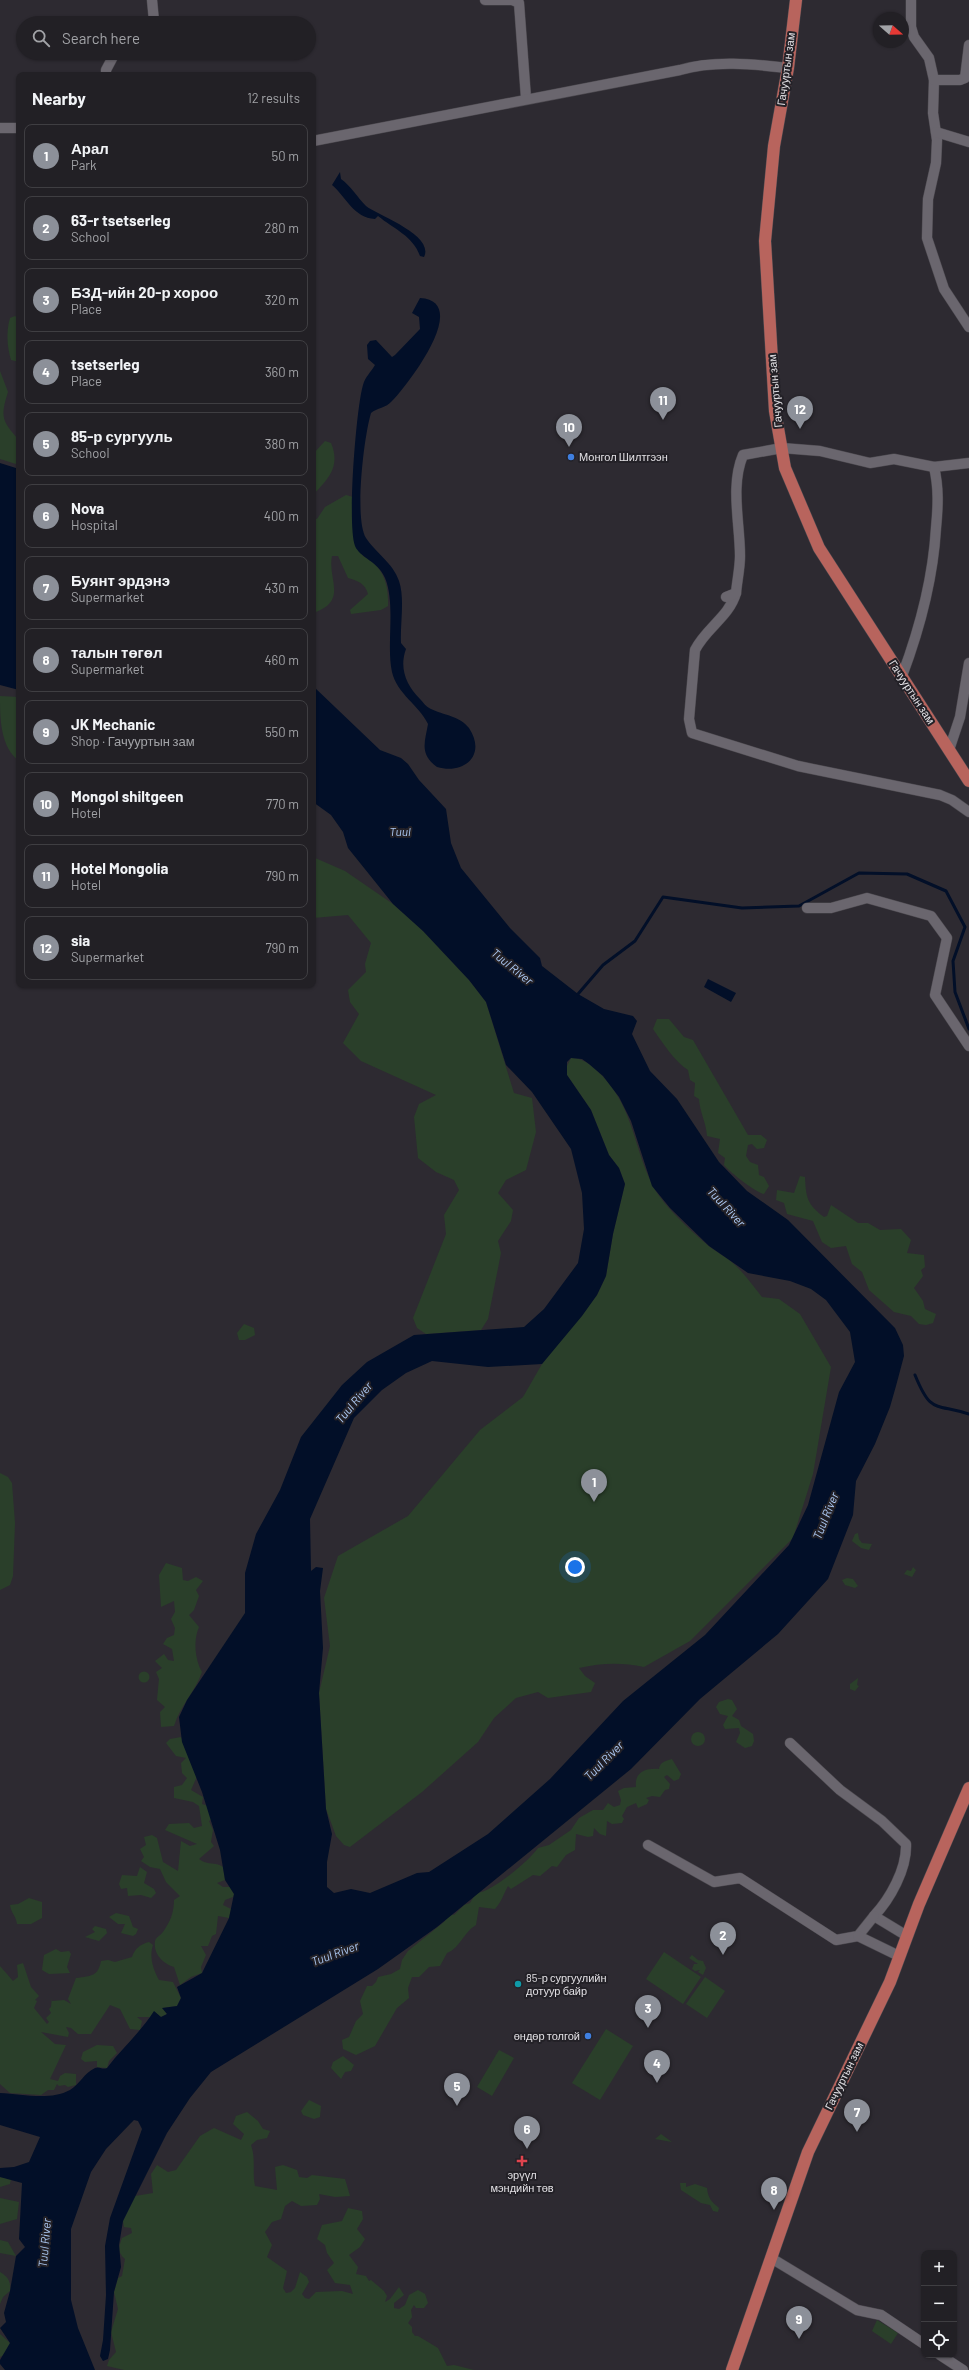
<!DOCTYPE html>
<html lang="en">
<head>
<meta charset="utf-8">
<style>
  :root { --surface:#222025; --page:#2e2d32; --text:#f1f3f6; --muted:#a2a3a7; --line:#3f3e42; --accent:#8c9099 }
  body { margin:0; font-family:Barlow,sans-serif; background:var(--page); color:var(--text) }
  .controls { position:absolute; right:12px; bottom:12px; display:grid; overflow:hidden; border-radius:8px; box-shadow:0 1px 3px #0004 }
  .controls button { width:36px; height:36px; display:grid; place-items:center; padding:0; border:0; border-bottom:1px solid var(--line); background:var(--surface); color:var(--text); font:20px sans-serif }
  .compass { position:absolute; left:873px; top:12px; width:36px; height:36px; border-radius:50%; background:var(--surface); box-shadow:0 1px 3px #0004; rotate:110deg }
  .you { position:absolute; left:575px; top:1567px; width:14px; height:14px; margin:-10px; border:3px solid #fff; border-radius:50%; background:#1a73e8; box-shadow:0 0 0 6px #1a73e833 }
  .badge { display:grid; place-items:center; width:26px; height:26px; border-radius:50%; background:var(--accent); color:#fff; font-size:13px; font-weight:700 }
  .pin { position:absolute; translate:-50% -33px; filter:drop-shadow(0 1px 2px #0008) }
  .pin::after { content:''; position:absolute; top:21px; width:14px; height:12px; background:inherit; clip-path:polygon(0 0,100% 0,50% 100%) }
  .list { margin:0; padding:0; list-style:none }
  h2 { display:flex; justify-content:space-between; align-items:center; height:52px; margin:0; padding:0 16px; font-size:17px }
  h2 small { font-size:13px; font-weight:400; color:var(--muted) }
  .list li { display:grid; grid-template-columns:26px 1fr auto; gap:12px; align-items:center; box-sizing:border-box; height:64px; margin:0 8px 8px; padding:0 8px; border:1px solid var(--line); border-radius:8px }
  .list b { display:block; font-size:15px; white-space:nowrap }
  .list p { margin:0; font-size:13px; white-space:nowrap; color:var(--muted) }
  .list em { font-size:13px; font-style:normal; color:var(--muted) }
  .icon { flex:none; width:22px; height:22px; fill:none; stroke:currentColor; stroke-width:2; stroke-linecap:round; stroke-linejoin:round }
  .map { position:relative; flex:none; width:969px; height:2370px; overflow:hidden }
  .search { position:absolute; background:var(--surface); box-shadow:0 1px 3px #0004; left:16px; top:16px; width:300px; height:44px; display:flex; align-items:center; gap:10px; box-sizing:border-box; padding:0 14px; border-radius:22px; color:var(--muted); font-size:15px }
  .panel { position:absolute; background:var(--surface); box-shadow:0 1px 3px #0004; left:16px; top:72px; width:300px; height:916px; border-radius:8px }
  .map>svg:first-child { display:block }
  .green { fill:#2a3f2a }
  .water { fill:#020f28; fill-rule:evenodd }
  .lines { fill:none; stroke-linecap:round; stroke-linejoin:round }
  .stream { stroke:#020f28; stroke-width:3 }
  .minor-casing { stroke:#4b484e; stroke-width:11 }
  .major-casing { stroke:#4b484e; stroke-width:13 }
  .minor { stroke:#6a666e; stroke-width:10 }
  .major { stroke:#b8645d; stroke-width:12 }
  .shop-dot { fill:#3f7fe0; stroke:#232127; stroke-width:1.5 }
  .culture-dot { fill:#0f9aa8; stroke:#232127; stroke-width:1.5 }
  .health-dot { fill:#e0444e; stroke:#232127; stroke-width:1.5 }
  .labels { text-anchor:middle; stroke-width:4; stroke-linejoin:round; paint-order:stroke }
  .street-label { font-size:11px; fill:#e2e0e4; stroke:#232127 }
  .poi-label { font-size:11px; fill:#e2e0e4; stroke:#232127; text-anchor:start }
  .water-label { font-size:12px; font-style:italic; fill:#adcaf5; stroke:#232127 }
</style>
</head>
<body>
<div class="map">
<svg width="969" height="2370" viewBox="0 0 969 2370">
  <rect width="100%" height="100%" fill="#2d2a31"/>
  <g class="green">
    <path d="M 15,316 L 19,318 L 19,362 L 11,360 C 7,347 6,331 10,318 Z"/>
    <path d="M 0,371 L 8,392 C 0,417 2,421 19,440 L 19,465 L 0,459 Z"/>
    <path d="M 325,441 L 331,443 C 341,467 328,479 313,495 L 313,454 Z"/>
    <path d="M 346,495 L 353,497 L 353,524 L 363,556 C 383,566 389,584 388,606 L 381,610 L 351,614 L 350,610 L 368,594 C 365,583 358,581 348,578 L 338,556 L 332,556 C 327,579 349,601 313,613 L 313,517 L 317,519 L 325,507 Z"/>
    <path d="M 0,696 L 19,697 L 19,761 C 0,747 0,718 0,696 Z"/>
    <path d="M 313,857 L 345,871 L 393,904 L 423,931 L 469,980 L 486,1002 L 514,1093 L 532,1098 L 536,1132 L 526,1170 L 506,1180 L 498,1193 L 513,1210 L 511,1221 L 498,1241 L 501,1253 L 488,1319 L 481,1330 L 426,1334 L 417,1328 L 413,1318 L 446,1234 L 444,1215 L 459,1190 L 454,1180 L 436,1172 L 418,1158 L 414,1117 L 419,1104 L 436,1095 L 361,1061 L 343,1043 L 359,1014 L 350,1002 L 348,990 L 366,972 L 365,964 L 371,943 L 348,915 L 313,918 Z"/>
    <path d="M 657,1019 L 669,1019 L 684,1037 L 693,1040 L 748,1135 L 761,1135 L 767,1140 L 764,1148 L 757,1149 L 752,1144 L 748,1145 L 746,1156 L 750,1162 L 758,1165 L 759,1175 L 764,1177 L 769,1186 L 764,1194 C 755,1192 731,1173 724,1165 L 725,1158 L 718,1153 L 720,1139 L 707,1136 C 706,1122 700,1113 699,1099 L 694,1096 L 695,1083 L 690,1080 L 688,1070 C 675,1062 662,1042 653,1029 Z"/>
    <path d="M 571,1058 C 581,1058 587,1062 595,1069 C 633,1102 632,1143 652,1184 C 661,1204 693,1233 710,1247 C 718,1253 728,1258 735,1265 C 745,1274 753,1286 762,1297 L 779,1299 L 800,1314 L 831,1367 L 813,1474 L 793,1538 L 690,1641 L 644,1667 C 621,1662 601,1663 579,1668 L 585,1676 L 595,1683 L 591,1692 L 548,1698 L 538,1692 L 516,1698 L 494,1718 L 478,1742 L 422,1792 L 350,1847 L 344,1845 L 336,1836 L 326,1809 L 319,1693 L 330,1646 L 324,1598 L 338,1556 L 408,1516 L 480,1430 L 523,1397 L 542,1364 L 597,1295 L 606,1276 L 613,1234 L 625,1184 L 619,1168 L 609,1155 L 591,1110 L 567,1075 L 566,1068 Z"/>
    <path d="M 800,1176 L 805,1177 C 806,1198 807,1204 824,1217 L 827,1216 L 831,1205 L 858,1223 L 868,1223 L 880,1230 L 901,1229 L 911,1240 L 907,1253 L 924,1255 L 925,1267 L 921,1270 L 923,1276 L 914,1288 L 923,1301 L 925,1309 L 936,1314 L 933,1323 L 926,1325 L 919,1324 L 911,1316 L 894,1312 L 869,1290 L 862,1272 L 852,1264 L 846,1246 L 831,1248 L 822,1242 L 813,1221 L 787,1214 L 784,1203 L 776,1200 L 777,1190 L 794,1193 Z"/>
    <path d="M 244,1324 L 254,1328 L 255,1335 L 245,1340 L 239,1340 L 237,1333 Z"/>
    <path d="M 0,1473 L 8,1477 L 12,1483 L 15,1523 L 13,1576 L 10,1585 L 0,1590 Z"/>
    <path d="M 858,1533 L 859,1539 L 862,1543 L 872,1544 L 869,1550 L 861,1548 L 852,1541 L 855,1534 Z"/>
    <path d="M 166,1563 L 182,1568 L 183,1580 L 188,1581 L 196,1577 L 203,1581 L 196,1590 L 199,1596 L 194,1610 L 189,1615 L 199,1627 C 193,1640 195,1660 202,1672 C 195,1692 180,1706 174,1726 L 161,1727 L 160,1712 L 165,1707 L 157,1700 L 159,1679 L 156,1672 L 162,1668 L 155,1661 L 164,1654 L 168,1660 L 174,1661 L 172,1649 L 163,1644 L 167,1638 L 174,1635 L 175,1628 L 171,1619 L 175,1612 L 174,1601 L 161,1607 L 159,1575 Z"/>
    <path d="M 913,1567 L 916,1570 L 912,1577 L 904,1574 L 907,1570 L 911,1571 Z"/>
    <path d="M 847,1578 L 853,1579 L 858,1586 L 855,1588 L 845,1585 L 842,1580 Z"/>
    <circle cx="144" cy="1677" r="5.5"/>
    <path d="M 858,1678 L 857,1685 L 859,1686 L 855,1691 L 850,1689 L 850,1684 Z"/>
    <path d="M 728,1699 L 732,1700 L 737,1709 L 732,1716 L 739,1720 L 741,1726 L 753,1734 L 754,1741 L 752,1746 L 745,1748 L 736,1742 L 740,1733 L 739,1728 L 725,1729 L 723,1725 L 728,1716 L 720,1714 L 716,1707 L 719,1702 Z"/>
    <circle cx="698" cy="1739" r="7"/>
    <path d="M 181,1737 L 198,1774 L 191,1790 L 203,1797 L 202,1804 L 208,1806 L 214,1818 L 209,1821 L 213,1830 L 211,1842 L 214,1846 L 199,1859 C 207,1866 215,1861 223,1867 L 225,1880 L 217,1883 L 223,1887 L 230,1887 L 234,1894 L 233,1897 L 225,1900 L 223,1905 L 231,1909 L 229,1918 L 218,1916 L 216,1934 L 212,1936 L 208,1946 L 201,1946 L 206,1955 L 201,1967 L 202,1973 L 191,1977 L 180,1985 L 174,1967 C 163,1964 153,1954 155,1941 C 157,1936 160,1936 163,1932 C 170,1922 174,1913 174,1900 L 180,1896 L 166,1882 L 160,1869 L 150,1867 L 141,1861 L 144,1857 L 140,1849 L 146,1845 L 144,1837 L 152,1835 L 157,1838 L 163,1862 L 178,1871 L 181,1841 L 190,1846 L 197,1844 L 165,1830 L 169,1824 L 189,1823 L 194,1828 L 202,1826 L 199,1806 L 193,1802 L 174,1798 L 174,1787 L 182,1785 L 187,1778 L 182,1773 L 181,1763 L 186,1758 L 176,1756 L 166,1743 L 170,1739 Z"/>
    <path d="M 672,1759 L 681,1774 L 679,1779 L 674,1781 L 667,1775 L 664,1777 L 670,1784 L 669,1789 L 665,1790 L 660,1797 L 652,1796 L 646,1798 L 649,1800 L 647,1804 L 638,1808 L 636,1803 L 627,1807 L 622,1816 L 624,1819 L 622,1823 L 612,1824 L 607,1821 L 606,1836 L 600,1834 L 594,1828 L 593,1836 L 588,1837 L 576,1834 L 575,1850 L 566,1855 L 557,1867 L 552,1866 L 540,1876 L 533,1875 L 511,1889 L 508,1886 C 504,1893 501,1903 495,1909 L 479,1907 L 476,1925 C 464,1932 459,1949 447,1953 L 440,1966 L 429,1967 L 419,1977 L 412,1977 L 408,1988 L 409,1998 L 397,2008 L 375,2046 L 356,2055 L 343,2049 L 342,2040 L 349,2037 L 356,2021 L 363,2014 L 360,2001 L 367,1986 L 372,1986 L 376,1982 L 378,1977 L 391,1974 L 400,1969 L 402,1960 L 408,1951 L 444,1922 L 450,1914 L 454,1915 L 464,1905 L 470,1903 L 476,1893 C 490,1894 530,1860 538,1848 L 549,1845 L 571,1830 L 579,1818 L 593,1810 L 603,1810 L 608,1803 L 614,1807 L 620,1805 L 621,1800 L 618,1791 L 624,1788 L 636,1787 C 634,1772 646,1768 659,1769 C 660,1762 665,1761 672,1759 Z"/>
    <path d="M 140,1867 L 147,1872 L 144,1883 L 154,1889 L 156,1893 L 151,1898 L 141,1895 L 128,1896 L 127,1888 L 121,1889 L 119,1884 L 122,1875 L 137,1876 Z"/>
    <path d="M 29,1898 L 42,1902 L 42,1918 L 31,1924 L 17,1924 C 16,1916 11,1913 10,1905 L 18,1904 Z"/>
    <path d="M 116,1913 L 129,1916 L 133,1927 L 138,1929 L 136,1934 L 133,1936 L 121,1933 L 125,1924 L 118,1924 L 109,1917 Z"/>
    <path d="M 95,1926 L 106,1929 L 107,1933 L 99,1941 L 85,1937 L 95,1932 L 92,1929 Z"/>
    <path d="M 149,1942 L 153,1945 C 149,1957 153,1969 159,1980 L 173,1982 L 181,1998 L 177,2006 L 163,2008 L 167,2014 L 161,2017 L 154,2012 L 150,2017 L 137,2017 L 142,2021 L 140,2030 L 130,2029 L 120,2009 L 110,2005 L 91,2034 L 78,2034 L 71,2028 L 66,2027 L 69,2033 L 68,2037 L 41,2032 L 55,2044 L 66,2045 L 50,2079 L 58,2081 L 60,2076 L 65,2073 L 76,2074 L 76,2085 L 68,2087 L 65,2085 L 59,2086 L 57,2084 L 54,2090 L 48,2090 L 41,2095 L 10,2093 L 0,2084 L 0,1966 L 13,1981 L 18,1977 L 17,1965 L 23,1963 L 31,1987 L 39,1996 L 35,2000 L 37,2001 L 34,2008 L 47,2024 L 49,2022 L 46,2018 L 51,2013 L 49,2009 L 51,2007 L 52,1997 L 52,2001 L 64,2000 L 71,2004 L 68,1999 L 76,1978 C 92,1976 98,1976 101,1961 L 108,1960 L 115,1962 L 132,1957 C 135,1948 141,1944 149,1942 Z"/>
    <path d="M 56,1949 L 61,1952 L 69,1951 L 71,1954 L 67,1967 L 70,1973 L 49,1974 L 42,1970 L 44,1955 Z"/>
    <path d="M 664,1952 L 701,1977 L 683,2004 L 646,1979 Z"/>
    <path d="M 692,1955 L 698,1960 L 703,1961 L 706,1968 L 703,1975 L 698,1972 L 700,1970 L 695,1971 L 692,1969 L 694,1964 L 698,1964 L 689,1958 Z"/>
    <path d="M 705,1977 L 725,1991 L 707,2018 L 686,2004 Z"/>
    <path d="M 606,2029 L 633,2046 L 600,2100 L 572,2083 Z"/>
    <path d="M 97,2045 L 113,2046 L 117,2053 L 109,2061 L 107,2068 L 97,2067 L 97,2061 L 85,2062 L 81,2059 L 83,2052 Z"/>
    <path d="M 499,2050 L 514,2058 L 492,2096 L 477,2087 Z"/>
    <path d="M 343,2056 L 354,2065 L 351,2071 L 345,2072 L 341,2079 L 331,2068 L 333,2062 Z"/>
    <path d="M 309,2100 L 321,2106 L 320,2117 L 314,2119 L 303,2115 L 301,2111 Z"/>
    <path d="M 247,2112 L 258,2121 L 263,2129 L 270,2131 L 267,2138 L 257,2140 L 251,2145 C 256,2159 252,2172 255,2186 L 277,2190 L 275,2167 L 283,2165 L 297,2170 L 299,2177 L 307,2178 L 312,2175 L 345,2179 L 350,2196 L 335,2197 L 319,2194 L 320,2199 L 317,2205 L 301,2206 L 292,2201 L 285,2206 L 281,2219 L 272,2222 L 265,2232 L 272,2245 L 267,2257 L 287,2271 L 283,2288 L 286,2293 L 291,2292 L 295,2288 L 300,2272 L 307,2277 L 309,2282 L 302,2294 L 305,2298 L 309,2299 L 316,2292 L 342,2291 L 353,2294 L 350,2285 L 335,2283 L 327,2270 L 334,2263 L 327,2253 L 325,2245 L 317,2239 L 322,2225 L 342,2221 L 348,2208 L 362,2211 L 363,2219 L 357,2229 L 365,2239 L 360,2247 L 349,2255 L 358,2267 L 356,2274 L 366,2276 L 369,2281 L 371,2280 L 384,2291 L 387,2296 L 385,2302 L 390,2299 L 399,2287 L 404,2295 L 394,2303 L 394,2308 L 399,2309 L 405,2305 L 409,2295 L 418,2290 L 425,2294 L 428,2303 L 424,2308 L 416,2308 L 414,2305 L 411,2310 L 412,2317 L 408,2323 L 412,2327 L 412,2332 L 415,2336 L 418,2336 L 438,2348 L 447,2366 L 454,2365 L 474,2370 L 124,2370 L 107,2366 L 109,2360 L 116,2352 L 111,2332 L 118,2309 L 114,2292 L 118,2278 L 122,2276 L 125,2259 C 117,2253 119,2246 122,2238 L 132,2233 L 131,2228 L 124,2227 L 123,2221 L 135,2196 L 153,2193 L 151,2174 L 157,2165 L 168,2172 L 176,2170 L 200,2136 L 214,2128 L 241,2140 L 244,2134 L 233,2124 L 236,2116 Z"/>
    <path d="M 661,2134 L 672,2142 L 655,2139 Z"/>
    <path d="M 0,2177 L 11,2179 L 10,2184 L 0,2187 Z"/>
    <path d="M 680,2183 L 686,2183 L 686,2187 L 695,2184 L 707,2188 C 708,2199 712,2202 719,2208 L 718,2212 L 713,2211 L 710,2205 L 701,2203 L 681,2190 Z"/>
    <path d="M 0,2198 L 19,2202 L 17,2219 L 0,2224 Z"/>
    <path d="M 0,2240 L 8,2242 L 16,2256 L 0,2253 Z"/>
    <path d="M 0,2272 C 8,2277 11,2281 10,2291 L 3,2297 L 0,2304 Z"/>
    <path d="M 877,2320 L 898,2333 L 891,2344 L 872,2331 Z"/>
    <path d="M 0,2334 L 10,2343 L 4,2355 L 0,2357 Z"/>
  </g>
  <g class="water">
    <path d="M 340,172 L 341,179 C 351,186 357,197 366,206 C 377,215 435,235 424,257 L 420,256 C 413,236 394,229 378,216 L 375,219 C 354,218 346,197 332,185 Z"/>
    <path d="M 420,298 C 473,301 406,387 392,401 C 386,408 377,408 371,413 C 364,436 354,519 366,538 C 376,553 393,563 399,581 C 405,598 400,625 401,643 L 406,649 C 399,668 406,685 420,699 C 423,702 426,707 431,709 C 443,715 460,716 469,728 C 487,755 464,775 437,767 C 419,754 425,742 428,724 C 419,705 397,694 392,672 C 386,645 396,604 385,578 C 378,561 360,558 355,546 C 347,525 356,409 363,385 C 365,377 371,372 375,365 L 368,359 L 367,345 L 370,341 L 376,340 L 392,357 L 395,355 L 420,329 L 419,317 L 412,313 Z"/>
    <path d="M 0,463 L 19,469 L 19,690 L 0,685 Z"/>
    <path d="M 313,686 L 380,750 L 401,758 L 408,764 L 419,780 L 446,809 L 451,843 L 461,868 L 510,928 L 540,958 L 542,966 L 578,994 L 604,1009 L 633,1016 L 637,1021 L 632,1034 L 650,1071 L 677,1099 L 719,1162 L 747,1191 L 788,1220 L 895,1328 L 903,1345 L 904,1356 L 896,1386 L 890,1407 L 875,1444 L 856,1481 L 853,1515 L 828,1579 L 778,1634 L 700,1699 L 631,1769 L 437,1927 L 378,1969 L 211,2072 L 190,2098 L 167,2133 L 123,2221 L 119,2245 L 121,2267 L 114,2292 L 110,2350 L 108,2359 L 103,2361 L 100,2356 L 103,2340 L 106,2295 L 105,2246 L 110,2218 L 142,2129 L 138,2121 L 134,2120 L 131,2123 L 106,2149 L 91,2172 L 71,2229 L 71,2300 L 78,2328 L 95,2370 L 5,2370 L 0,2364 L 0,2360 L 10,2343 L 0,2328 L 6,2322 L 4,2313 L 10,2291 L 16,2256 L 25,2247 L 19,2239 L 22,2183 L 0,2177 L 0,2168 L 14,2167 L 29,2162 L 40,2137 L 0,2125 L 0,2093 C 22,2094 50,2101 70,2090 C 80,2084 84,2073 95,2068 C 99,2066 102,2070 107,2068 C 122,2048 140,2033 154,2011 L 161,2017 L 167,2014 L 162,2008 L 177,2006 L 181,1998 L 177,1987 L 202,1973 L 229,1918 L 234,1894 L 225,1880 L 220,1850 L 202,1792 L 182,1742 L 179,1717 L 187,1700 L 245,1613 L 245,1573 L 256,1534 L 280,1490 L 301,1437 L 342,1385 L 367,1362 L 414,1335 L 524,1327 L 544,1309 L 578,1263 L 584,1229 L 582,1193 L 571,1149 L 532,1092 L 506,1065 L 486,1002 L 469,980 L 423,931 L 393,904 L 348,848 L 343,832 L 331,815 L 313,802 ZM 571,1058 L 582,1059 L 589,1064 L 603,1076 L 619,1097 L 631,1121 L 652,1186 L 670,1208 L 709,1246 L 748,1273 L 790,1281 L 811,1289 L 826,1300 L 850,1332 L 855,1362 L 839,1392 L 808,1505 L 789,1545 L 705,1635 L 623,1701 L 550,1779 L 488,1834 L 429,1872 L 417,1873 L 370,1893 L 351,1889 L 334,1893 L 327,1887 L 327,1862 L 332,1834 L 326,1809 L 319,1693 L 323,1648 L 320,1591 L 323,1568 L 316,1567 L 311,1571 L 310,1519 L 354,1418 L 382,1390 L 406,1373 L 432,1361 L 488,1367 L 542,1364 L 582,1316 L 597,1295 L 606,1276 L 613,1234 L 625,1184 L 619,1168 L 609,1155 L 591,1110 L 567,1075 L 567,1062 Z"/>
    <path d="M 708,979 L 736,993 L 731,1002 L 704,987 Z"/>
  </g>
  <g class="lines">
    <g class="stream">
      <path d="M 578,994 L 603,965 L 635,941 L 663,897 L 742,908 L 799,906 L 859,873 L 907,874 L 946,891 L 965,927 L 953,961 L 955,992 L 969,1029"/>
      <path d="M 915,1375 C 931,1414 934,1403 969,1414"/>
    </g>
    <defs>
      <g id="minor">
        <path d="M 485,0 L 512,0 L 519,3 L 526,98"/>
        <path d="M 911,0 L 911,27 L 914,37 L 929,58 L 934,80 L 933,113 L 937,140 L 936,163 L 928,199 L 927,238 L 944,289 L 969,327"/>
        <path d="M 151,23 L 154,21 L 152,0"/>
        <path d="M 106,75 L 106,70 L 115,53"/>
        <path d="M 934,80 L 960,80 L 965,78 L 969,45"/>
        <path d="M 0,128 L 19,128"/>
        <path d="M 936,132 L 969,142"/>
        <path d="M 313,141 L 680,70 C 713,60 753,64 788,68"/>
        <path d="M 736,593 C 729,617 706,628 695,650 L 689,719 L 692,733 L 798,766 L 940,795 L 952,800 L 969,812"/>
        <path d="M 726,597 L 736,593 C 737,581 740,568 740,556 C 740,523 730,486 743,455 L 782,448 L 820,451 L 870,463 L 894,459 L 934,467 L 969,463"/>
        <path d="M 902,676 C 920,628 933,580 936,528 C 938,507 939,488 934,467"/>
        <path d="M 949,750 L 960,717 L 969,663"/>
        <path d="M 807,908 L 831,908 L 867,898 L 931,916 L 947,938 L 935,995 L 969,1046"/>
        <path d="M 790,1743 L 840,1790 L 882,1821 L 906,1844 C 907,1869 890,1899 874,1916 L 907,1936"/>
        <path d="M 648,1845 L 714,1882 L 740,1878 L 836,1940 L 858,1936 L 874,1916"/>
        <path d="M 858,1936 L 899,1956"/>
        <path d="M 771,2258 L 857,2310 L 881,2315 L 924,2344"/>
        <path d="M 940,2355 L 963,2370"/>
      </g>
      <g id="major">
        <path d="M 796,0 L 788,68 L 774,146 L 765,241 L 775,411 L 785,468 L 819,548 L 969,781"/>
        <path d="M 732,2370 L 808,2152 L 890,1982 L 919,1904 L 969,1788"/>
      </g>
    </defs>
    <use href="#minor" class="minor-casing"/>
    <use href="#major" class="major-casing"/>
    <use href="#minor" class="minor"/>
    <use href="#major" class="major"/>
  </g>
  <g class="shop-dot">
    <circle cx="571" cy="457" r="4"/>
    <circle cx="588" cy="2036" r="4"/>
  </g>
  <circle class="culture-dot" cx="518" cy="1984" r="4"/>
  <path class="health-dot" d="M520 2155h4v4h4v4h-4v4h-4v-4h-4v-4h4z"/>
  <g class="labels">
    <g class="street-label">
      <text transform="translate(786 69) rotate(-82)" y="4">Гачууртын зам</text>
      <text transform="translate(775 391) rotate(-95)" y="4">Гачууртын зам</text>
      <text transform="translate(912 692) rotate(57)" y="4">Гачууртын зам</text>
      <text transform="translate(844 2076) rotate(-64)" y="4">Гачууртын зам</text>
    </g>
    <g class="poi-label">
      <text x="579" y="461">Монгол Шилтгээн</text>
      <text x="526" y="1982">85-р сургуулийн<tspan x="526" dy="13">дотуур байр</tspan></text>
      <text x="580" y="2040" text-anchor="end">өндөр толгой</text>
      <text x="522" y="2179" text-anchor="middle">эрүүл<tspan x="522" dy="13">мэндийн төв</tspan></text>
    </g>
    <g class="water-label">
      <text x="400" y="836">Tuul</text>
      <text transform="translate(512 967) rotate(39)" y="4">Tuul River</text>
      <text transform="translate(726 1207) rotate(47)" y="4">Tuul River</text>
      <text transform="translate(354 1403) rotate(-50)" y="4">Tuul River</text>
      <text transform="translate(826 1516) rotate(-68)" y="4">Tuul River</text>
      <text transform="translate(604 1761) rotate(-45)" y="4">Tuul River</text>
      <text transform="translate(335 1954) rotate(-20)" y="4">Tuul River</text>
      <text transform="translate(45 2243) rotate(-85)" y="4">Tuul River</text>
    </g>
  </g>
</svg>
<div class="controls">
<button>+</button>
<button>−</button>
<button><svg class="icon" aria-label="locate" viewBox="0 0 24 24"><circle cx="12" cy="12" r="6"/><path d="M12 2v4M12 18v4M2 12h4M18 12h4"/></svg></button>
</div>
<svg class="compass" viewBox="-18 -18 36 36"><path d="M0-13l5 13h-10z" fill="#e53935"/><path d="M0 13l5-13h-10z" fill="#a2a3a7"/></svg>
<div class="you"></div>
<div class="pin badge" style="left:594px;top:1502px">1</div>
<div class="pin badge" style="left:723px;top:1955px">2</div>
<div class="pin badge" style="left:648px;top:2028px">3</div>
<div class="pin badge" style="left:657px;top:2083px">4</div>
<div class="pin badge" style="left:457px;top:2106px">5</div>
<div class="pin badge" style="left:527px;top:2149px">6</div>
<div class="pin badge" style="left:857px;top:2132px">7</div>
<div class="pin badge" style="left:774px;top:2210px">8</div>
<div class="pin badge" style="left:799px;top:2339px">9</div>
<div class="pin badge" style="left:569px;top:447px">10</div>
<div class="pin badge" style="left:663px;top:420px">11</div>
<div class="pin badge" style="left:800px;top:429px">12</div>
<div class="search"><svg class="icon" aria-label="search" viewBox="0 0 24 24"><circle cx="10" cy="10" r="6"/><path d="M15 15l6 6"/></svg>Search here</div>
<section class="panel">
<h2>Nearby<small>12 results</small></h2>
<ul class="list">
<li><span class="badge">1</span><div><b>Арал</b><p>Park</p></div><em>50 m</em></li>
<li><span class="badge">2</span><div><b>63-r tsetserleg</b><p>School</p></div><em>280 m</em></li>
<li><span class="badge">3</span><div><b>БЗД-ийн 20-р хороо</b><p>Place</p></div><em>320 m</em></li>
<li><span class="badge">4</span><div><b>tsetserleg</b><p>Place</p></div><em>360 m</em></li>
<li><span class="badge">5</span><div><b>85-р сургууль</b><p>School</p></div><em>380 m</em></li>
<li><span class="badge">6</span><div><b>Nova</b><p>Hospital</p></div><em>400 m</em></li>
<li><span class="badge">7</span><div><b>Буянт эрдэнэ</b><p>Supermarket</p></div><em>430 m</em></li>
<li><span class="badge">8</span><div><b>талын төгөл</b><p>Supermarket</p></div><em>460 m</em></li>
<li><span class="badge">9</span><div><b>JK Mechanic</b><p>Shop · Гачууртын зам</p></div><em>550 m</em></li>
<li><span class="badge">10</span><div><b>Mongol shiltgeen</b><p>Hotel</p></div><em>770 m</em></li>
<li><span class="badge">11</span><div><b>Hotel Mongolia</b><p>Hotel</p></div><em>790 m</em></li>
<li><span class="badge">12</span><div><b>sia</b><p>Supermarket</p></div><em>790 m</em></li>
</ul>
</section>
</div>
</body>
</html>
